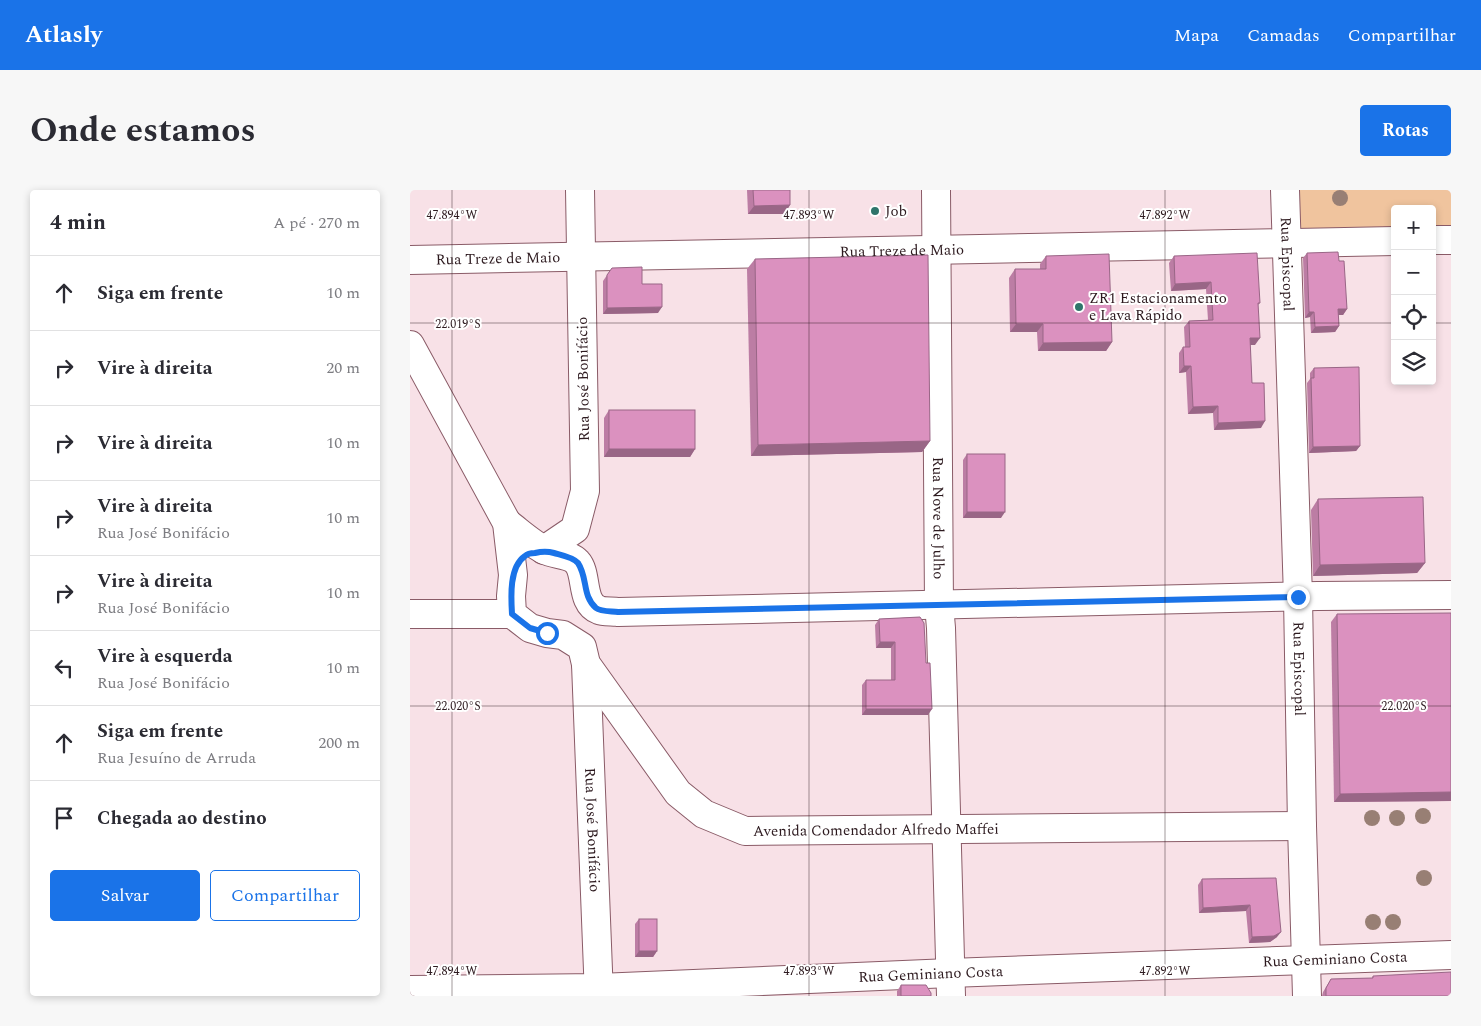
<!DOCTYPE html>
<html lang="pt">
<head>
<meta charset="utf-8">
<style>
  :root { --surface:#fff; --page:#f7f7f7; --text:#2b2b33; --muted:#7c7c81; --line:#e1e1e2; --accent:#1a73e8 }
  body { margin:0; font-family:Spectral,serif; background:var(--page); color:var(--text) }
  .controls { position:absolute; right:15px; top:15px; display:grid; overflow:hidden; border-radius:5px; box-shadow:0 2px 8px #0003 }
  .controls button { width:45px; height:45px; display:grid; place-items:center; padding:0; border:0; border-bottom:1px solid var(--line); background:var(--surface); color:var(--text); font:25px sans-serif }
  .stop { position:absolute; width:15px; height:15px; margin:-11px; border:4px solid #1a73e8; border-radius:50%; background:#fff }
  .stop.end { background:#1a73e8; border-color:#fff; box-shadow:0 1px 5px #0008 }
  .list { margin:0; padding:0; list-style:none }
  h2 { display:flex; justify-content:space-between; align-items:center; height:65px; margin:0; padding:0 20px; font-size:21px }
  h2 small { font-size:16px; font-weight:400; color:var(--muted) }
  .list li { display:grid; grid-template-columns:32px 1fr auto; gap:15px; align-items:center; box-sizing:border-box; height:75px; padding:0 20px; border-top:1px solid var(--line) }
  .list b { display:block; font-size:19px; white-space:nowrap }
  .list p { margin:0; font-size:16px; white-space:nowrap; color:var(--muted) }
  .list em { font-size:16px; font-style:normal; color:var(--muted) }
  .actions { display:flex; gap:10px; padding:15px 20px }
  .actions a { flex:1; padding:11px 0; border:1px solid var(--accent); border-radius:5px; text-align:center; font-size:18px; color:var(--accent) }
  .actions .main { background:var(--accent); color:#fff }
  .icon { flex:none; width:28px; height:28px; fill:none; stroke:currentColor; stroke-width:2; stroke-linecap:round; stroke-linejoin:round }
  .map { position:relative; flex:none; width:1041px; height:806px; overflow:hidden; border-radius:5px }
  header { display:flex; align-items:center; gap:30px; box-sizing:border-box; height:70px; padding:0 25px; background:var(--accent); color:#fff }
  header strong { font-size:24px }
  nav { display:flex; gap:28px; margin-inline-start:auto; font-size:18px }
  .intro { display:flex; align-items:center; justify-content:space-between; box-sizing:border-box; height:120px; padding:0 30px }
  h1 { margin:0; font-size:35px }
  .button { padding:12px 22px; border-radius:5px; background:var(--accent); color:#fff; font-size:18px; font-weight:700 }
  main { display:flex; gap:30px; padding:0 30px }
  aside { flex:1; background:var(--surface); border-radius:5px; box-shadow:0 2px 8px #0003 }
  .map>svg:first-child { display:block }
  .green { fill:#f0c49e }
  .lines { fill:none; stroke-linecap:round; stroke-linejoin:round }
  .secondary-casing { stroke:#8a5b67; stroke-width:30 }
  .primary-casing { stroke:#8a5b67; stroke-width:30 }
  .secondary { stroke:#fff; stroke-width:28 }
  .primary { stroke:#fff; stroke-width:28 }
  .tree { fill:#987f74 }
  .wall { fill:#bc7da4 }
  .shaded-wall { fill:#996686 }
  .building { fill:#db91bf; stroke:#996686 }
  .route { stroke:#1a73e8; stroke-width:6 }
  .ticks { fill:none; stroke:#2d1a1f; stroke-width:1; stroke-opacity:0.45 }
  .poi-dot { fill:#2f756b; stroke:#fff; stroke-width:2 }
  .labels { text-anchor:middle; stroke-width:4; stroke-linejoin:round; paint-order:stroke }
  .poi-label { font-size:15px; fill:#2d1a1f; stroke:#fff; text-anchor:start }
  .street-label { font-size:15px; fill:#2d1a1f; stroke:#fff }
  .ticks-label { font-size:12px; text-anchor:middle; fill:#2d1a1f; stroke:#fff; stroke-width:4; stroke-linejoin:round; paint-order:stroke }
</style>
</head>
<body>
<header>
<strong>Atlasly</strong>
<nav><a>Mapa</a><a>Camadas</a><a>Compartilhar</a></nav>
</header>
<div class="intro"><h1>Onde estamos</h1><a class="button">Rotas</a></div>
<main>
<aside>
<h2>4 min<small>A pé · 270 m</small></h2>
<ul class="list">
<li><svg class="icon" aria-label="ahead" viewBox="0 0 24 24"><path d="M12 20V5M6 11l6-6 6 6"/></svg><div><b>Siga em frente</b></div><em>10 m</em></li>
<li><svg class="icon" aria-label="right" viewBox="0 0 24 24"><path d="M7 20v-9h11M14 6l5 5-5 5"/></svg><div><b>Vire à direita</b></div><em>20 m</em></li>
<li><svg class="icon" aria-label="right" viewBox="0 0 24 24"><path d="M7 20v-9h11M14 6l5 5-5 5"/></svg><div><b>Vire à direita</b></div><em>10 m</em></li>
<li><svg class="icon" aria-label="right" viewBox="0 0 24 24"><path d="M7 20v-9h11M14 6l5 5-5 5"/></svg><div><b>Vire à direita</b><p>Rua José Bonifácio</p></div><em>10 m</em></li>
<li><svg class="icon" aria-label="right" viewBox="0 0 24 24"><path d="M7 20v-9h11M14 6l5 5-5 5"/></svg><div><b>Vire à direita</b><p>Rua José Bonifácio</p></div><em>10 m</em></li>
<li><svg class="icon" aria-label="left" viewBox="0 0 24 24"><path d="M17 20v-9H6M10 6l-5 5 5 5"/></svg><div><b>Vire à esquerda</b><p>Rua José Bonifácio</p></div><em>10 m</em></li>
<li><svg class="icon" aria-label="ahead" viewBox="0 0 24 24"><path d="M12 20V5M6 11l6-6 6 6"/></svg><div><b>Siga em frente</b><p>Rua Jesuíno de Arruda</p></div><em>200 m</em></li>
<li><svg class="icon" aria-label="arrive" viewBox="0 0 24 24"><path d="M6 21V4h12l-3 4 3 4H6"/></svg><div><b>Chegada ao destino</b></div></li>
</ul>
<div class="actions"><a class="main">Salvar</a><a>Compartilhar</a></div>
</aside>
<div class="map">
<svg width="1041" height="806" viewBox="0 0 1041 806">
  <rect width="100%" height="100%" fill="#f8e1e7"/>
  <path class="green" d="M 885,0 L 1041,0 L 1041,39 L 1022,40 L 1022,19 L 985,19 L 985,40 L 885,41 Z"/>
  <g class="lines">
    <defs>
      <g id="secondary">
        <path id="s1" d="M 526,0 L 529,415 L 531,438 L 541,806"/>
        <path d="M 1022,50 L 1041,50"/>
        <path id="s2" d="M 0,70 L 985,51"/>
        <path d="M 134,360 L 165,339 L 175,301 L 170,0"/>
        <path d="M 0,424 L 102,424"/>
        <path id="s3" d="M 176,474 L 189,806"/>
        <path id="s4" d="M 0,800 L 189,798 L 540,783 L 897,770"/>
      </g>
      <g id="primary">
        <path id="s5" d="M 875,0 L 888,407 L 892,636 L 897,806"/>
        <path id="s6" d="M 0,155 L 97,333 L 103,385 L 101,406 L 102,424 L 120,438 L 137,443 L 153,445 L 172,457 L 176,474 L 268,603 L 294,624 L 335,641 L 892,636"/>
        <path d="M 97,333 C 108,341 123,355 135,360 C 144,365 160,364 167,372 C 178,384 170,413 189,420 C 194,422 203,421 208,422 L 908,406 L 1041,405"/>
        <path d="M 897,770 L 1041,765"/>
      </g>
    </defs>
    <use href="#secondary" class="secondary-casing"/>
    <use href="#primary" class="primary-casing"/>
    <use href="#secondary" class="secondary"/>
    <use href="#primary" class="primary"/>
  </g>
  <g class="tree">
    <circle cx="930" cy="8" r="8"/>
    <circle cx="1013" cy="626" r="8"/>
    <circle cx="962" cy="628" r="8"/>
    <circle cx="987" cy="628" r="8"/>
    <circle cx="1014" cy="688" r="8"/>
    <circle cx="963" cy="732" r="8"/>
    <circle cx="983" cy="732" r="8"/>
  </g>
  <g class="wall">
    <path d="M 337,0 L 380,0 L 375,24 L 338,24 Z"/>
    <path d="M 897,63 L 929,71 L 937,119 L 933,125 L 928,125 L 929,136 L 925,142 L 901,143 L 900,127 L 895,128 L 893,68 Z"/>
    <path d="M 636,66 L 702,152 L 696,161 L 628,161 L 627,142 L 600,142 L 599,88 L 605,79 L 630,79 L 630,74 Z"/>
    <path d="M 764,66 L 850,113 L 848,115 L 845,155 L 840,155 L 842,193 L 851,238 L 804,240 L 803,223 L 778,224 L 776,182 L 769,183 L 769,163 L 773,157 L 775,157 L 774,137 L 779,131 L 798,130 L 796,99 L 761,101 L 759,73 Z"/>
    <path d="M 345,69 L 520,251 L 512,262 L 341,266 L 337,79 Z"/>
    <path d="M 202,78 L 232,94 L 248,123 L 193,124 L 193,91 Z"/>
    <path d="M 904,178 L 950,256 L 946,261 L 899,263 L 897,193 L 900,189 L 900,183 Z"/>
    <path d="M 199,220 L 285,259 L 280,267 L 194,267 L 194,228 Z"/>
    <path d="M 557,264 L 591,328 L 553,328 L 553,270 Z"/>
    <path d="M 908,309 L 1015,373 L 1007,383 L 903,386 L 901,320 Z"/>
    <path d="M 927,424 L 1041,611 L 924,612 L 921,432 Z"/>
    <path d="M 510,427 L 518,525 L 452,525 L 452,495 L 456,490 L 481,490 L 481,458 L 466,458 L 465,435 L 469,429 Z"/>
    <path d="M 866,688 L 867,747 L 860,752 L 839,753 L 836,721 L 789,723 L 788,695 L 792,689 Z"/>
    <path d="M 229,729 L 247,761 L 243,767 L 225,767 L 225,734 Z"/>
    <path d="M 963,786 L 1041,806 L 912,806 L 913,802 L 921,789 L 962,788 Z"/>
    <path d="M 491,795 L 521,806 L 487,806 L 487,801 Z"/>
  </g>
  <g class="shaded-wall">
    <path d="M 380,15 L 375,24 L 338,24 L 344,16 Z"/>
    <path d="M 801,92 L 796,99 L 761,101 L 765,94 Z"/>
    <path d="M 252,117 L 248,123 L 193,124 L 197,118 Z"/>
    <path d="M 928,119 L 937,119 L 933,125 L 924,125 Z"/>
    <path d="M 899,122 L 904,122 L 900,127 L 895,128 Z"/>
    <path d="M 606,134 L 633,134 L 627,142 L 600,142 Z"/>
    <path d="M 929,136 L 925,142 L 901,143 L 905,137 Z"/>
    <path d="M 840,148 L 850,148 L 845,155 L 835,155 Z"/>
    <path d="M 702,152 L 696,161 L 628,161 L 633,153 Z"/>
    <path d="M 774,176 L 781,176 L 776,182 L 769,183 Z"/>
    <path d="M 808,216 L 803,223 L 778,224 L 783,217 Z"/>
    <path d="M 855,231 L 851,238 L 804,240 L 808,233 Z"/>
    <path d="M 520,251 L 512,262 L 341,266 L 348,255 Z"/>
    <path d="M 950,256 L 946,261 L 899,263 L 903,257 Z"/>
    <path d="M 199,259 L 285,259 L 280,267 L 194,267 Z"/>
    <path d="M 557,322 L 595,322 L 591,328 L 553,328 Z"/>
    <path d="M 1015,373 L 1007,383 L 903,386 L 910,375 Z"/>
    <path d="M 470,452 L 485,452 L 481,458 L 466,458 Z"/>
    <path d="M 456,519 L 522,519 L 518,525 L 452,525 Z"/>
    <path d="M 1041,602 L 1041,611 L 924,612 L 930,604 Z"/>
    <path d="M 840,715 L 836,721 L 789,723 L 793,718 Z"/>
    <path d="M 871,742 L 867,747 L 860,752 L 839,753 L 842,747 Z"/>
    <path d="M 229,761 L 247,761 L 243,767 L 225,767 Z"/>
  </g>
  <g class="building">
    <path d="M 343,0 L 380,0 L 380,15 L 344,16 Z"/>
    <path d="M 928,62 L 929,71 L 934,71 L 937,119 L 928,119 L 929,136 L 905,137 L 904,122 L 899,122 L 897,63 Z"/>
    <path d="M 847,63 L 850,113 L 848,113 L 850,148 L 840,148 L 842,193 L 854,193 L 855,231 L 808,233 L 808,216 L 783,217 L 781,176 L 774,176 L 773,157 L 780,157 L 779,131 L 803,130 L 801,92 L 765,94 L 764,66 Z"/>
    <path d="M 699,64 L 702,152 L 633,153 L 633,134 L 606,134 L 605,79 L 636,79 L 636,66 Z"/>
    <path d="M 518,65 L 520,251 L 348,255 L 345,69 Z"/>
    <path d="M 232,77 L 232,94 L 252,94 L 252,117 L 197,118 L 197,85 L 202,78 Z"/>
    <path d="M 949,177 L 950,256 L 903,257 L 901,188 L 904,188 L 904,178 Z"/>
    <rect x="199" y="220" width="86" height="39"/>
    <rect x="557" y="264" width="38" height="58"/>
    <path d="M 1013,307 L 1015,373 L 910,375 L 908,309 Z"/>
    <path d="M 1041,423 L 1041,602 L 930,604 L 927,424 Z"/>
    <path d="M 510,427 L 514,433 L 516,473 L 520,473 L 522,519 L 456,519 L 456,490 L 485,490 L 485,452 L 470,452 L 469,429 Z"/>
    <path d="M 866,688 L 871,742 L 864,746 L 842,747 L 840,715 L 793,718 L 792,689 Z"/>
    <rect x="229" y="729" width="18" height="32"/>
    <path d="M 1041,782 L 1041,806 L 916,806 L 916,798 L 921,789 L 963,788 L 963,786 Z"/>
    <path d="M 491,795 L 516,795 L 521,803 L 521,806 L 491,806 Z"/>
  </g>
  <g class="lines">
    <path class="route" d="M 137,443 L 120,438 L 102,424 C 101,407 99,377 115,366 C 117,364 122,363 125,363 C 133,361 137,361 144,363 C 151,365 163,367 168,373 C 178,388 172,406 186,418 C 191,422 202,421 208,422 L 888,407"/>
  </g>
  <path class="ticks" d="M 42,0 L 42,806M 399,0 L 399,806M 755,0 L 755,806M 0,133 L 985,133M 1022,133 L 1041,133M 0,516 L 1041,516"/>
  <g class="poi-dot">
    <circle cx="465" cy="21" r="5"/>
    <circle cx="669" cy="117" r="5"/>
  </g>
  <g class="labels">
    <g class="poi-label">
      <text x="475" y="26">Job</text>
      <text x="679" y="113">ZR1 Estacionamento<tspan x="679" dy="17">e Lava Rápido</tspan></text>
    </g>
    <g class="street-label">
      <text dy="5" stroke="none"><textPath href="#s2" startOffset="492">Rua Treze de Maio</textPath></text>
      <text dy="5" stroke="none"><textPath href="#s2" startOffset="88">Rua Treze de Maio</textPath></text>
      <text dy="5" stroke="none"><textPath href="#s5" startOffset="74">Rua Episcopal</textPath></text>
      <text transform="translate(173 189) rotate(-91)" y="5">Rua José Bonifácio</text>
      <text dy="5" stroke="none"><textPath href="#s1" startOffset="328">Rua Nove de Julho</textPath></text>
      <text dy="5" stroke="none"><textPath href="#s5" startOffset="479">Rua Episcopal</textPath></text>
      <text dy="5" stroke="none"><textPath href="#s3" startOffset="166">Rua José Bonifácio</textPath></text>
      <text dy="5" stroke="none"><textPath href="#s6" startOffset="758">Avenida Comendador Alfredo Maffei</textPath></text>
      <text transform="translate(925 769) rotate(-2)" y="5">Rua Geminiano Costa</text>
      <text dy="5" stroke="none"><textPath href="#s4" startOffset="521">Rua Geminiano Costa</textPath></text>
    </g>
  </g>
  <g class="ticks-label">
    <text x="42" y="29">47.894°W</text>
    <text x="399" y="29">47.893°W</text>
    <text x="755" y="29">47.892°W</text>
    <text x="48" y="138">22.019°S</text>
    <text x="48" y="520">22.020°S</text>
    <text x="994" y="520">22.020°S</text>
    <text x="42" y="785">47.894°W</text>
    <text x="399" y="785">47.893°W</text>
    <text x="755" y="785">47.892°W</text>
  </g>
</svg>
<div class="controls">
<button>+</button>
<button>−</button>
<button><svg class="icon" aria-label="locate" viewBox="0 0 24 24"><circle cx="12" cy="12" r="6"/><path d="M12 2v4M12 18v4M2 12h4M18 12h4"/></svg></button>
<button><svg class="icon" aria-label="layers" viewBox="0 0 24 24"><path d="M12 4l9 5-9 5-9-5zM3 14l9 5 9-5"/></svg></button>
</div>
<div class="stop" style="left:137px;top:443px"></div>
<div class="stop end" style="left:888px;top:407px"></div>
</div>
</main>
</body>
</html>
